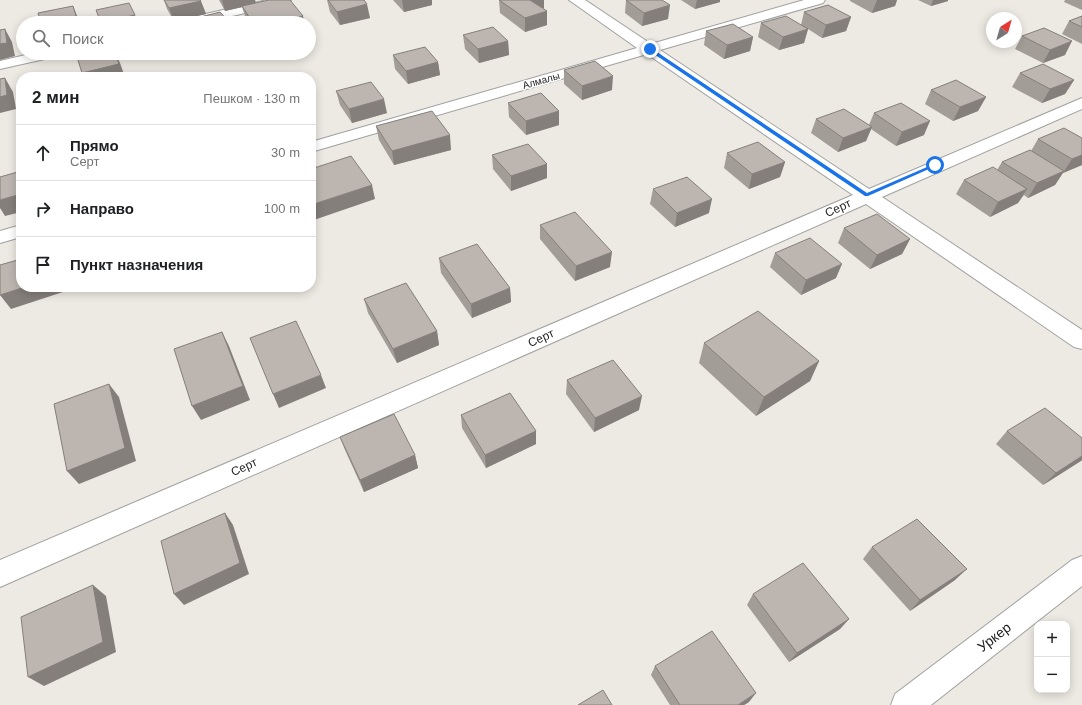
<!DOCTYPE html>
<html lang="ru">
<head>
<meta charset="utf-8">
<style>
  :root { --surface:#fff; --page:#f6f6f6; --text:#202124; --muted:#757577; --line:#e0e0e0 }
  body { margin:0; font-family:Helvetica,sans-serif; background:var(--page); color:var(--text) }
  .controls { position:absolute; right:12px; bottom:12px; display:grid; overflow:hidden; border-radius:8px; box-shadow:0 2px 10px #0003 }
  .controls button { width:36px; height:36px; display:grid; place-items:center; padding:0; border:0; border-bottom:1px solid var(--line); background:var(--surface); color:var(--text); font:20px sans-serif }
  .compass { position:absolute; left:986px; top:12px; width:36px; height:36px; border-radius:50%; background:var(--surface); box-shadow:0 2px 10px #0003; rotate:37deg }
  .stop { position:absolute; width:12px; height:12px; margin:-9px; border:3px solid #1a73e8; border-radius:50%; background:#fff }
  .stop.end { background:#1a73e8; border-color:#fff; box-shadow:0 1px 4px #0008 }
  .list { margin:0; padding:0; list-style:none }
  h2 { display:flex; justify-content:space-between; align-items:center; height:52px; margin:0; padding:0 16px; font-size:17px }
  h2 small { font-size:13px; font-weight:400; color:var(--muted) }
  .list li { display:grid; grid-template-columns:26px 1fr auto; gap:12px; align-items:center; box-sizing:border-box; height:56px; padding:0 16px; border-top:1px solid var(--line) }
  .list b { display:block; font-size:15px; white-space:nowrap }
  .list p { margin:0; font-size:13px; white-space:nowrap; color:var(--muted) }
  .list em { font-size:13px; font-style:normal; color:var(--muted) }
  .icon { flex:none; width:22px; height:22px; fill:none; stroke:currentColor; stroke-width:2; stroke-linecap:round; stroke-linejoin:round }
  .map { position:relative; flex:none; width:1082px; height:705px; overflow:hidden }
  .search { position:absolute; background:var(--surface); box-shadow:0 2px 10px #0003; left:16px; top:16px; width:300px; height:44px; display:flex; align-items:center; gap:10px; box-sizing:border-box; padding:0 14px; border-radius:22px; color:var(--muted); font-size:15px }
  .panel { position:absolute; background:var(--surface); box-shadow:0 2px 10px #0003; left:16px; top:72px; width:300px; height:220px; border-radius:16px }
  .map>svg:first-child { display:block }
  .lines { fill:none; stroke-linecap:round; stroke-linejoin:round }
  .minor-casing { stroke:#a0a0a0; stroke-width:2 }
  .minor { fill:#fff; fill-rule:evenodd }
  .wall { fill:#a39d97 }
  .shaded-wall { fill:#847f7b }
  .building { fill:#bdb6b0; stroke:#847f7b }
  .route { fill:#1a73e8 }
  .labels { text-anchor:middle; stroke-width:3; stroke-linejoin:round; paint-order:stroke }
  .far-street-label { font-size:10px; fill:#1c1c1c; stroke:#fff }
  .street-label { font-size:12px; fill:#1c1c1c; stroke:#fff }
  .near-street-label { font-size:14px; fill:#1c1c1c; stroke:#fff }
</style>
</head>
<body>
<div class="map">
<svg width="1082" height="705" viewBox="0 0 1082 705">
  <rect width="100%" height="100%" fill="#edeae3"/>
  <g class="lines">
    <defs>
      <g id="minor">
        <path d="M 267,0 L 291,0 L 289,3 L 202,23 L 177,23 L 179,20 Z"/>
        <path d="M 569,0 L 585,0 L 651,44 L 804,0 L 825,0 L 823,3 L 660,50 L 869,189 L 1082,98 L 1082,109 L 882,197 L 1082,330 L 1082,349 L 1074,347 L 866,204 L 0,587 L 0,560 L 853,195 L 647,54 L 311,152 L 311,142 L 637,48 Z"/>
        <path d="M 34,53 L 60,53 L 58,56 L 0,69 L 0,61 Z"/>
        <path d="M 21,225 L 21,237 L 0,243 L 0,231 Z"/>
        <path d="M 1082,556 L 1082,586 L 931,705 L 891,705 L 895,694 L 1072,560 Z"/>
      </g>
    </defs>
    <use href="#minor" class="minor-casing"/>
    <use href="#minor" class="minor"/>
  </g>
  <g class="wall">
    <path d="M 164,0 L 200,0 L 206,14 L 174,21 L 167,9 Z"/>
    <path d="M 219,0 L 255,0 L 256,3 L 303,16 L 304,23 L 248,23 L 246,19 L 242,7 L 225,11 Z"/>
    <path d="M 327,0 L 364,0 L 370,18 L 340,25 L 330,12 Z"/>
    <path d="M 393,0 L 432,0 L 432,5 L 404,12 Z"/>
    <path d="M 499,0 L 544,8 L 542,8 L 547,25 L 525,32 L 500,13 Z"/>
    <path d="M 626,0 L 668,19 L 642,26 L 625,13 Z"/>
    <path d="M 681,0 L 720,0 L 720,2 L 695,9 Z"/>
    <path d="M 850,0 L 897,0 L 895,6 L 872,13 L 850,1 Z"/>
    <path d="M 918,0 L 948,0 L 948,1 L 931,6 Z"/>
    <path d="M 1065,0 L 1082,0 L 1082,10 L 1064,2 Z"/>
    <path d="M 804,12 L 851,17 L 846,31 L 822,38 L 808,29 L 804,43 L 779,50 L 758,37 L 761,23 L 801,25 Z"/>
    <path d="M 1082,16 L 1082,44 L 1062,34 L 1069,21 Z"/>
    <path d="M 706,31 L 753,37 L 750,51 L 724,59 L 704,45 Z"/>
    <path d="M 463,35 L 508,41 L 509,55 L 479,63 L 465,49 Z"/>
    <path d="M 1022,36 L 1065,55 L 1043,63 L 1015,49 Z"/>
    <path d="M 393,55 L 438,62 L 440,75 L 408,84 L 395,69 Z"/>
    <path d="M 564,70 L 612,90 L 582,100 L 564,84 Z"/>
    <path d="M 1020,73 L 1074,80 L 1065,94 L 1042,103 L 1012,87 Z"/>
    <path d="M 931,90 L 986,97 L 978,111 L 953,121 L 925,104 Z"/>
    <path d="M 336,91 L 387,113 L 352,123 L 340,105 Z"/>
    <path d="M 508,103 L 559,125 L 526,135 L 509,117 Z"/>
    <path d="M 874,113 L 924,135 L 896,146 L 871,129 L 866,141 L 838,152 L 811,133 L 816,119 L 869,125 Z"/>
    <path d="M 376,126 L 451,150 L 394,165 L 379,140 Z"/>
    <path d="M 1082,138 L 1082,165 L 1063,173 L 1055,185 L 1028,198 L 1024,195 L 1018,203 L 990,217 L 956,194 L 964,180 L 997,170 L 1002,162 L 1031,151 L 1038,139 Z"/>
    <path d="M 727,153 L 785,162 L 780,177 L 749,189 L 724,168 Z"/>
    <path d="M 492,155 L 547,164 L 547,178 L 511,191 L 493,169 Z"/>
    <path d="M 653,189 L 709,213 L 675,227 L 650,204 Z"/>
    <path d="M 540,225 L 610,267 L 575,281 L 540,239 Z"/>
    <path d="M 844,228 L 910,239 L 902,254 L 870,269 L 838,243 Z"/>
    <path d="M 775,253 L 836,278 L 801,295 L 770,267 Z"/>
    <path d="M 439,258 L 510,288 L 511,302 L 472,318 L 441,273 Z"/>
    <path d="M 364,299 L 437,331 L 439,345 L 397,363 L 368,313 Z"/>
    <path d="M 704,343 L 819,361 L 810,381 L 756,416 L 699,363 Z"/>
    <path d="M 567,380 L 639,410 L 594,432 L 566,394 Z"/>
    <path d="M 461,415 L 536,431 L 536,444 L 486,468 L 462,428 Z"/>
    <path d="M 1007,431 L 1082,438 L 1082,460 L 1043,485 L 996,444 Z"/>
    <path d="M 340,437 L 415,455 L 418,468 L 364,492 L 345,450 Z"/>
    <path d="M 872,547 L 955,580 L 910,611 L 863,559 Z"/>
    <path d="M 753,594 L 849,619 L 840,629 L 789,662 L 747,605 Z"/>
    <path d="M 655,666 L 749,702 L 744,705 L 670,705 L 651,675 Z"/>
  </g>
  <g class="shaded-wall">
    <path d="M 222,0 L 255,0 L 256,4 L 225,11 Z"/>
    <path d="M 402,0 L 432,0 L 432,5 L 404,12 Z"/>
    <path d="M 529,0 L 544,0 L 544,8 L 529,12 Z"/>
    <path d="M 697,0 L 720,0 L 720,2 L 695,9 Z"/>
    <path d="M 877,0 L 897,0 L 895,6 L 872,13 Z"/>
    <path d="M 933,0 L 948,0 L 948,1 L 931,6 Z"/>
    <path d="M 201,1 L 206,14 L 174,21 L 169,8 Z"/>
    <path d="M 367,4 L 370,18 L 340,25 L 337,12 Z"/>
    <path d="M 670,5 L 668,19 L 642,26 L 644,13 Z"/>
    <path d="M 73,6 L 80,23 L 57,23 Z"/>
    <path d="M 547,11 L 547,25 L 525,32 L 525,18 Z"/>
    <path d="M 135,15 L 138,23 L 101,23 Z"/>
    <path d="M 303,16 L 304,23 L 275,23 Z"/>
    <path d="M 851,17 L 846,31 L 822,38 L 826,25 Z"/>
    <path d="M 5,29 L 12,42 L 15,56 L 0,60 L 0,44 Z"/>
    <path d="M 808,29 L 804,43 L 779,50 L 783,37 Z"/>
    <path d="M 753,37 L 750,51 L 724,59 L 727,45 Z"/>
    <path d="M 508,41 L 509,55 L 479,63 L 478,49 Z"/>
    <path d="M 1072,41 L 1065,55 L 1043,63 L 1050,50 Z"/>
    <path d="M 115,53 L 120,63 L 125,77 L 84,77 L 82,73 Z"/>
    <path d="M 438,62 L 440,75 L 408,84 L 406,71 Z"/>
    <path d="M 613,76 L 612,90 L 582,100 L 582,86 Z"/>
    <path d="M 5,78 L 13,92 L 16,109 L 0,113 L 0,97 Z"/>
    <path d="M 1074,80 L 1065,94 L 1042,103 L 1050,89 Z"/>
    <path d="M 986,97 L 978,111 L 953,121 L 960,107 Z"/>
    <path d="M 384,99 L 387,113 L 352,123 L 349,109 Z"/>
    <path d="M 559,111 L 559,125 L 526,135 L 526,121 Z"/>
    <path d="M 930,121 L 924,135 L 896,146 L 902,132 Z"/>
    <path d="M 311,126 L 313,135 L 311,135 Z"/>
    <path d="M 872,127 L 866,141 L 838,152 L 843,138 Z"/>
    <path d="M 450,135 L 451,150 L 394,165 L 392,151 Z"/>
    <path d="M 1082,155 L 1082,165 L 1063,173 L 1072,159 Z"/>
    <path d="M 785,162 L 780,177 L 749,189 L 752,174 Z"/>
    <path d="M 547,164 L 547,178 L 511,191 L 511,176 Z"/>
    <path d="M 1064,171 L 1055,185 L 1028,198 L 1037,183 Z"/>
    <path d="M 372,185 L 375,199 L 311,221 L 311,205 Z"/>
    <path d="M 1027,189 L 1018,203 L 990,217 L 998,202 Z"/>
    <path d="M 21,194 L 21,212 L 5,216 L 0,208 L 0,200 Z"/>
    <path d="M 712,199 L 709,213 L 675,227 L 677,213 Z"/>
    <path d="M 910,239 L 902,254 L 870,269 L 877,255 Z"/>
    <path d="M 612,252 L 610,267 L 575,281 L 576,266 Z"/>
    <path d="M 842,264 L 836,278 L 801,295 L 806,280 Z"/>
    <path d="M 25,287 L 62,287 L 63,292 L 11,309 L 0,295 Z"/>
    <path d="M 510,288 L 511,302 L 472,318 L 471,304 Z"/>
    <path d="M 437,331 L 439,345 L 397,363 L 393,349 Z"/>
    <path d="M 222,332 L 229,346 L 250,400 L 201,420 L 192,406 Z"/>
    <path d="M 819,361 L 810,381 L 756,416 L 764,397 Z"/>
    <path d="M 321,375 L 326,388 L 279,408 L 273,394 Z"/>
    <path d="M 109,384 L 119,397 L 136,461 L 79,484 L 67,471 Z"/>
    <path d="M 642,396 L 639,410 L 594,432 L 595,418 Z"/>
    <path d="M 536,431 L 536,444 L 486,468 L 485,455 Z"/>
    <path d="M 415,455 L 418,468 L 364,492 L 360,480 Z"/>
    <path d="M 1082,456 L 1082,460 L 1081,461 L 1043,485 L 1056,473 Z"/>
    <path d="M 225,513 L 233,525 L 249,574 L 184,605 L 174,594 Z"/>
    <path d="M 967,569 L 955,580 L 910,611 L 920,600 Z"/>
    <path d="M 93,585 L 106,596 L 116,652 L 44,686 L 28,677 Z"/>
    <path d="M 849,619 L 840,629 L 789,662 L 797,653 Z"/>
    <path d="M 756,693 L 749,702 L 744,705 L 738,705 Z"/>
  </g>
  <g class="building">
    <path d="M 164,0 L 200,0 L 201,1 L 169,8 Z"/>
    <path d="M 269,0 L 290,0 L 303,16 L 275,23 L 253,23 L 242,6 Z"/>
    <path d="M 328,0 L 364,0 L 367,4 L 337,12 Z"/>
    <path d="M 499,0 L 530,0 L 547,11 L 525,18 Z"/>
    <path d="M 626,0 L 662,0 L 670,5 L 644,13 Z"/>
    <path d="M 129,3 L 135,15 L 101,23 L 96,10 Z"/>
    <path d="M 828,5 L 851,17 L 826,25 L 804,12 Z"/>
    <path d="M 73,6 L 77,19 L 57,23 L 41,23 L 38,13 Z"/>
    <path d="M 220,12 L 230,23 L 177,23 Z"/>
    <path d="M 786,16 L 808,29 L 783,37 L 761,23 Z"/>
    <path d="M 1082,16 L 1082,27 L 1069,21 Z"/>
    <path d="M 733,24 L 753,37 L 727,45 L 706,31 Z"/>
    <path d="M 493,27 L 508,41 L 478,49 L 463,35 Z"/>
    <path d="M 1044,28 L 1072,41 L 1050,50 L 1022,36 Z"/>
    <path d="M 5,29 L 7,43 L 0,44 L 0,30 Z"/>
    <path d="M 425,47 L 438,62 L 406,71 L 393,55 Z"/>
    <path d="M 96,53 L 115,53 L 119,64 L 82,73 L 77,57 Z"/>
    <path d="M 595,61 L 613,76 L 582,86 L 564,70 Z"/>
    <path d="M 1043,64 L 1074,80 L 1050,89 L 1020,73 Z"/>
    <path d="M 5,78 L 7,95 L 0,97 L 0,79 Z"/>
    <path d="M 956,80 L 986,97 L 960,107 L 931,90 Z"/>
    <path d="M 371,82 L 384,99 L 349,109 L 336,91 Z"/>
    <path d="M 541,93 L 559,111 L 526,121 L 508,103 Z"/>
    <path d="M 901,103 L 930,121 L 902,132 L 874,113 Z"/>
    <path d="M 844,109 L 872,127 L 843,138 L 816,119 Z"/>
    <path d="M 432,111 L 450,135 L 392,151 L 376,126 Z"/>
    <path d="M 1064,128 L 1082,138 L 1082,155 L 1072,159 L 1038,139 Z"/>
    <path d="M 758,142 L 785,162 L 752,174 L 727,153 Z"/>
    <path d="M 528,144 L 547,164 L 511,176 L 492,155 Z"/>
    <path d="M 1030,150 L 1064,171 L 1037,183 L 1002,162 Z"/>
    <path d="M 351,156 L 372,185 L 311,205 L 311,169 Z"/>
    <path d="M 993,167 L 1027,189 L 998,202 L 964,180 Z"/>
    <path d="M 21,171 L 21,194 L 0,200 L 0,177 Z"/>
    <path d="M 687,177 L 712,199 L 677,213 L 653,189 Z"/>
    <path d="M 575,212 L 612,252 L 576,266 L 540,225 Z"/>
    <path d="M 877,214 L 910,239 L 877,255 L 844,228 Z"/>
    <path d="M 810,238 L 842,264 L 806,280 L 775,253 Z"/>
    <path d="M 477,244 L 510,288 L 471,304 L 439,258 Z"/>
    <path d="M 21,259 L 21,287 L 25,287 L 0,295 L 0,265 Z"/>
    <path d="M 406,283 L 437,331 L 393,349 L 364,299 Z"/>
    <path d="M 758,311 L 819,361 L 764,397 L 704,343 Z"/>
    <path d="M 296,321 L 321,375 L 273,394 L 250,338 Z"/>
    <path d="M 222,332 L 243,386 L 192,406 L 174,349 Z"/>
    <path d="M 613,360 L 642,396 L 595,418 L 567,380 Z"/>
    <path d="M 109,384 L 125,448 L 67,471 L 54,404 Z"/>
    <path d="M 510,393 L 536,431 L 485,455 L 461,415 Z"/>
    <path d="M 1045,408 L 1082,438 L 1082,456 L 1056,473 L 1007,431 Z"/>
    <path d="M 394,414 L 415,455 L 360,480 L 340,437 Z"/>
    <path d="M 225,513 L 240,563 L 174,594 L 161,541 Z"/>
    <path d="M 917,519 L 967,569 L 920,600 L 872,547 Z"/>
    <path d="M 803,563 L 849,619 L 797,653 L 753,594 Z"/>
    <path d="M 93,585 L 103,642 L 28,677 L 21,617 Z"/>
    <path d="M 712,631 L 756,693 L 738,705 L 680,705 L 655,666 Z"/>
    <path d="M 603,690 L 612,705 L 578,705 Z"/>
  </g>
  <path class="route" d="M 648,48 L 651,48 L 867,193 L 934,164 L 938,165 L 868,196 L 865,196 L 648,50 Z"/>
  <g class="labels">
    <g class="far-street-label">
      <text transform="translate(541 80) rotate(-16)" y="4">Алмалы</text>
    </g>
    <g class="street-label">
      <text transform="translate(838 208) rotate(-24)" y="4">Серт</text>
      <text transform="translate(541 338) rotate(-24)" y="4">Серт</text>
      <text transform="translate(244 467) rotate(-24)" y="4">Серт</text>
    </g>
    <g class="near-street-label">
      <text transform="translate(994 637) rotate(-38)" y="5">Уркер</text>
    </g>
  </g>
</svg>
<div class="controls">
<button>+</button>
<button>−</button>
</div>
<svg class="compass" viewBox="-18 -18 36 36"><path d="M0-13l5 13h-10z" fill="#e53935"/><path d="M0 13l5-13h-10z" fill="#757577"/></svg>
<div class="stop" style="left:935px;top:165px"></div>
<div class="stop end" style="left:650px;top:49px"></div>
<div class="search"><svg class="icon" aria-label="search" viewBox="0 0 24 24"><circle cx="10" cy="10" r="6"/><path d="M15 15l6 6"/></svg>Поиск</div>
<section class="panel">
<h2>2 мин<small>Пешком · 130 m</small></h2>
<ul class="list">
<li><svg class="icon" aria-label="ahead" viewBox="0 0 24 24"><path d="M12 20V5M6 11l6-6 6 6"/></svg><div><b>Прямо</b><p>Серт</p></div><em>30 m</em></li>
<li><svg class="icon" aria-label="right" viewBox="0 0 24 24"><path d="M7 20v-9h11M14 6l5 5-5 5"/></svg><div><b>Направо</b></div><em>100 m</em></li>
<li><svg class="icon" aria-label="arrive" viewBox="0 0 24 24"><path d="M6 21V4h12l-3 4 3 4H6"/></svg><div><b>Пункт назначения</b></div></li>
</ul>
</section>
</div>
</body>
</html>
